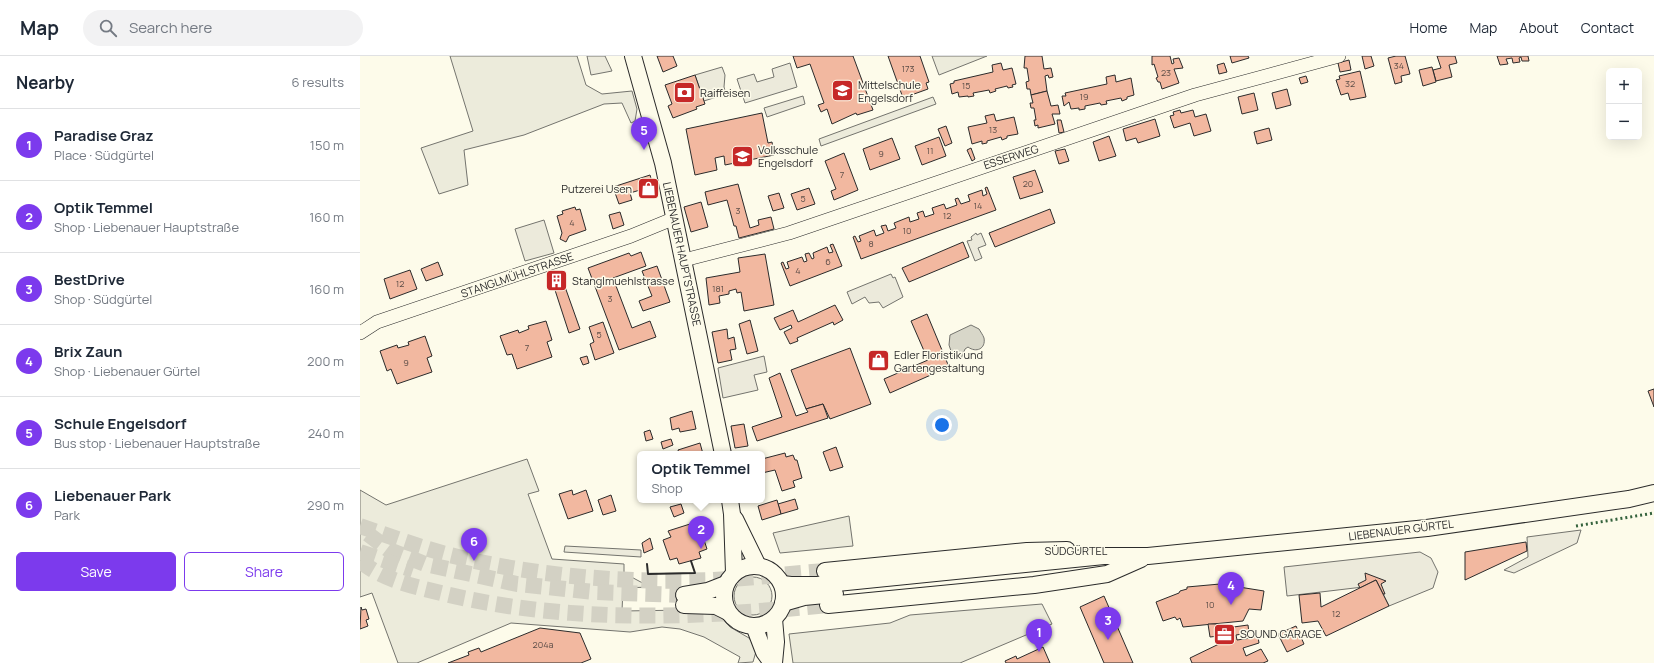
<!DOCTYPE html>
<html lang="en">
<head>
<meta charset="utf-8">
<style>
  :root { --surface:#fff; --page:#f2f2f3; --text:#1f2937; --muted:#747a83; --line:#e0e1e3; --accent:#7c3aed }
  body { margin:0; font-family:Manrope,sans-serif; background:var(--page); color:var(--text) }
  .controls { position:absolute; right:12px; top:12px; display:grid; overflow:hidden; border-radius:6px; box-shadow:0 4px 16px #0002 }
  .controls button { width:36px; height:36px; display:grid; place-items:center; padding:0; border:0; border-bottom:1px solid var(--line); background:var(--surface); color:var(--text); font:20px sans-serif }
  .you { position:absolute; left:582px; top:369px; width:14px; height:14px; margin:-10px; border:3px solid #fff; border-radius:50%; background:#1a73e8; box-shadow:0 0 0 6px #1a73e833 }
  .badge { display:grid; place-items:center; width:26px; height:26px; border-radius:50%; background:var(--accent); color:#fff; font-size:13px; font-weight:700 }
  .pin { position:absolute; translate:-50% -33px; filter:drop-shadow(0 1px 2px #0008) }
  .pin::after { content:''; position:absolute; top:21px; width:14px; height:12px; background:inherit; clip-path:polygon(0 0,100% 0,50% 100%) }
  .popup { position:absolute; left:277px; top:395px; width:128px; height:52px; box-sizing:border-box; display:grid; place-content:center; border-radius:6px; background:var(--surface); filter:drop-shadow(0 1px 3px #0005); font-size:13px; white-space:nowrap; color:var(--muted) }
  .popup b { font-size:15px; color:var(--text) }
  .popup::after { content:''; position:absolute; left:50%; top:100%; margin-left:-8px; border:8px solid transparent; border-top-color:var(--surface) }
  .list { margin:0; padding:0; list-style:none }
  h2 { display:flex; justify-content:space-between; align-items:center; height:52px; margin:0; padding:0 16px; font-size:17px }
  h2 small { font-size:13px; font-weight:400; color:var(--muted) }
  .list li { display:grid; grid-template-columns:26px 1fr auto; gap:12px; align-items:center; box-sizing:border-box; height:72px; padding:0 16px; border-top:1px solid var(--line) }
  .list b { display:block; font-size:15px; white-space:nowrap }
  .list p { margin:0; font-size:13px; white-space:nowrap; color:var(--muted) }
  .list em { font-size:13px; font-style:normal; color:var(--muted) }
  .actions { display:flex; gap:8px; padding:12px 16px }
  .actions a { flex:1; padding:9px 0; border:1px solid var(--accent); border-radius:6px; text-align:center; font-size:14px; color:var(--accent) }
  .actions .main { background:var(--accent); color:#fff }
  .icon { flex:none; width:22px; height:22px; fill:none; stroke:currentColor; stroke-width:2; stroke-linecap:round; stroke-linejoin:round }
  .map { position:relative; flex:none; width:1294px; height:607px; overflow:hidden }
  header { display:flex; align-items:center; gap:24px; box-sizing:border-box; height:56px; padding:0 20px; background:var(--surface); border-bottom:1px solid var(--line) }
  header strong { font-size:19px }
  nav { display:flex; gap:22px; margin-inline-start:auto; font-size:14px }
  .search { width:280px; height:36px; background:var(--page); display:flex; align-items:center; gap:10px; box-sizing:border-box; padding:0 14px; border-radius:22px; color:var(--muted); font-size:15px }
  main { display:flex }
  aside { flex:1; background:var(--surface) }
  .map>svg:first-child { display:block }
  .green { fill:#ecebdb; stroke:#74746e }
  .parking { fill:#eceadb; stroke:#74746e }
  .water { fill:#d8d7c9; stroke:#74746e }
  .building { fill:#f2b8a0; stroke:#2b2b2b }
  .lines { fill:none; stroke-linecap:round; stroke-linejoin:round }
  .major-tunnel { stroke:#d3d1c4; stroke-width:16; stroke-dasharray:16 8; stroke-linecap:butt }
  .minor-casing { stroke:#2b2b2b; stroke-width:14 }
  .major-casing { stroke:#2b2b2b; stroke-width:18 }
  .minor { stroke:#fdfbea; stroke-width:13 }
  .major { stroke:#fdfbea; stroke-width:16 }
  .hedge { stroke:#34623c; stroke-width:3; stroke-dasharray:2 3; stroke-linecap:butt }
  .wall { stroke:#2b2b2b; stroke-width:2 }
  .labels { text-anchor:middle; stroke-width:3; stroke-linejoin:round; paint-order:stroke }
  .number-label { font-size:9px; fill:#5d4e48 }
  .poi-label { font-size:11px; fill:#2b2b2b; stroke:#fdfbea; text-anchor:start }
  .street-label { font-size:11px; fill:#2b2b2b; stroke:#fdfbea }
</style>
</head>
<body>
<header>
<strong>Map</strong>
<div class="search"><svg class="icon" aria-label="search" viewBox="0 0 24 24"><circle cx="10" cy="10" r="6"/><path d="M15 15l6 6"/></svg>Search here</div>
<nav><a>Home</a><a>Map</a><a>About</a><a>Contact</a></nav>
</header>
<main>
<aside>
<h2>Nearby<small>6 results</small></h2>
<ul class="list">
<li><span class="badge">1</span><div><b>Paradise Graz</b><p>Place · Südgürtel</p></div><em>150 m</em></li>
<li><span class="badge">2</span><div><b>Optik Temmel</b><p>Shop · Liebenauer Hauptstraße</p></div><em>160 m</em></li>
<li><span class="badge">3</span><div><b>BestDrive</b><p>Shop · Südgürtel</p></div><em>160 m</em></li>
<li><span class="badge">4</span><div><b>Brix Zaun</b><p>Shop · Liebenauer Gürtel</p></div><em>200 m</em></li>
<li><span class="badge">5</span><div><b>Schule Engelsdorf</b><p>Bus stop · Liebenauer Hauptstraße</p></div><em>240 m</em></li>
<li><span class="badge">6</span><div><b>Liebenauer Park</b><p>Park</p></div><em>290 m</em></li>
</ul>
<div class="actions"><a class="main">Save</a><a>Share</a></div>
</aside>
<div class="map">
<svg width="1294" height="607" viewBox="0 0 1294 607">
  <rect width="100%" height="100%" fill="#fdfbea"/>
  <g class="green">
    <path d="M 90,0 L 217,0 L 226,29 L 242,38 L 272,35 L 277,53 L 275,65 L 271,67 L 262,47 L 244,48 L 164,79 L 104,94 L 108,129 L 79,138 L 61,92 L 113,75 Z"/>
    <path d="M 572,0 L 627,0 L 579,19 Z"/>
    <path d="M 573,41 L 576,48 L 461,90 L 459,83 Z"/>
    <path d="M 167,403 L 179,435 L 168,438 L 192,503 L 264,508 L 264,517 L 290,531 L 263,532 L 262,555 L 328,554 L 357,557 L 370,571 L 389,582 L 397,592 L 393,606 L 378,607 L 380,601 L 344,581 L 320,573 L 302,571 L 270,576 L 151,567 L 57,607 L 38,607 L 12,537 L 0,541 L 0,434 L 26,449 Z"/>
    <path d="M 489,460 L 493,490 L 420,497 L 413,477 Z"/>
    <circle cx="393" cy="540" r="19"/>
    <path d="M 682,548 L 692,568 L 600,607 L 433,607 L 429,578 L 530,567 L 550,559 Z"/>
  </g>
  <g class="parking">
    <path d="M 227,0 L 245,0 L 252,15 L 231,19 Z"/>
    <path d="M 430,7 L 437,31 L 385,47 L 377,23 L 394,18 L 397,26 L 414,21 L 412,13 Z"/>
    <path d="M 362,11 L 365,19 L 364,31 L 366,38 L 344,45 L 335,19 Z"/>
    <path d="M 443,40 L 445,48 L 407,61 L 404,52 Z"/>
    <path d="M 184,164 L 194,197 L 165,205 L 155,173 Z"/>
    <path d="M 616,177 L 617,179 L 621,177 L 626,189 L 618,192 L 622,202 L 615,205 L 607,185 L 612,184 L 611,181 Z"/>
    <path d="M 531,218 L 533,222 L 535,221 L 543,241 L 523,252 L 519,246 L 509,247 L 505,241 L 492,248 L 487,236 Z"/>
    <path d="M 404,300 L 407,316 L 394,319 L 398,334 L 363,342 L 358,312 Z"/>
    <path d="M 1221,474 L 1217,487 L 1154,517 L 1144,514 L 1168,501 L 1167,481 Z"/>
    <path d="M 205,490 L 281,494 L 281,501 L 204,496 Z"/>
    <path d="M 1060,496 L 1071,502 L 1078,516 L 1073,532 L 1029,550 L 1016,524 L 1003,531 L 927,540 L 924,511 Z"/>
  </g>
  <path class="water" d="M 611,269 L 619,273 C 620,275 623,279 624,282 C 626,293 616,297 608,291 L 605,293 L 601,303 L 593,301 L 589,289 L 590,279 Z"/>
  <g class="building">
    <path d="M 297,0 L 313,0 L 317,10 L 303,16 Z"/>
    <path d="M 433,0 L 493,0 L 513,54 L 497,59 L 496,57 L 472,68 L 467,53 L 461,56 L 458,49 L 464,47 L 450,8 L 437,12 Z"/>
    <path d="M 528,0 L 560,0 L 569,26 L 566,27 L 568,33 L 543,42 Z"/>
    <path d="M 665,0 L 682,0 L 684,13 L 691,12 L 693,21 L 689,22 L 688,19 L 685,20 L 687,35 L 671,39 L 670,33 L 667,33 L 666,26 L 669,25 L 667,12 L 664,12 Z"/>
    <path d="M 792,0 L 810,0 L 812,8 L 814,7 L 813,3 L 819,2 L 823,12 L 814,13 L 819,27 L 802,33 L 800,26 L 798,26 L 796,22 L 798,21 L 794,8 L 792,9 Z"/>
    <path d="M 870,0 L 888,0 L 889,2 L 872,7 Z"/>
    <path d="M 1002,0 L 1011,0 L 1014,10 L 1005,13 Z"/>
    <path d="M 1036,0 L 1045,0 L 1050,18 L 1041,20 L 1042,26 L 1035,28 L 1028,2 Z"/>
    <path d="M 1077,0 L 1095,0 L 1097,7 L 1089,9 L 1092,21 L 1076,25 L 1073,14 L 1081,12 Z"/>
    <path d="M 1137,0 L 1168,0 L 1169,5 L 1162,5 L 1161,1 L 1159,2 L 1160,6 L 1153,7 L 1152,2 L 1146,3 L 1148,8 L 1140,9 Z"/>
    <path d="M 989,4 L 991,14 L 980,16 L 978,7 Z"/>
    <path d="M 641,7 L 643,14 L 652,12 L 656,28 L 652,29 L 653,31 L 648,32 L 647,30 L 635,33 L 636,35 L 630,37 L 629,34 L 613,37 L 614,40 L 608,41 L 608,40 L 599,41 L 598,36 L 592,38 L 590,28 L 594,27 L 594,25 L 633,16 L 632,9 Z"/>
    <path d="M 864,7 L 867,16 L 859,18 L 857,9 Z"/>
    <path d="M 1072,11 L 1076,26 L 1063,30 L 1059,14 Z"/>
    <path d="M 1000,15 L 1006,41 L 990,44 L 988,37 L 981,39 L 976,24 L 980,23 L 979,20 Z"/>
    <path d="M 335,19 L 345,48 L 336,51 L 337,53 L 313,62 L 308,50 L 312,48 L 305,29 Z"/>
    <path d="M 755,19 L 756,26 L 771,22 L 774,39 L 767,41 L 767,43 L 762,45 L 761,42 L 746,45 L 747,48 L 741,49 L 740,47 L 725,50 L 725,53 L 719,54 L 719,52 L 711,53 L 709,46 L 704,50 L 702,40 L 706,40 L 705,37 L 747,28 L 746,21 Z"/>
    <path d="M 946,20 L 948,26 L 941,28 L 939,22 Z"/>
    <path d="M 927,33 L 931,49 L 916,53 L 912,37 Z"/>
    <path d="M 687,35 L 691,50 L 698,49 L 700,58 L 692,58 L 695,68 L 678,72 L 678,69 L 675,70 L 674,64 L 676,64 L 674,52 L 671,52 L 670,47 L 673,47 L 671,39 Z"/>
    <path d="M 894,37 L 898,54 L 882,58 L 878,41 Z"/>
    <path d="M 820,54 L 821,57 L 833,54 L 835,61 L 846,58 L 851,75 L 834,80 L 830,67 L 814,72 L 810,60 L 814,59 L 813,56 Z"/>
    <path d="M 402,57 L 408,87 L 412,86 L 414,99 L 365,109 L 364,100 L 355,102 L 357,114 L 335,119 L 326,73 Z"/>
    <path d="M 634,58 L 636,65 L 654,61 L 658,78 L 647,80 L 647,82 L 642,84 L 641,81 L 627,85 L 627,87 L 622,88 L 622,85 L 612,88 L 608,71 L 627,67 L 625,60 Z"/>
    <path d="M 795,63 L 800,80 L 778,87 L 776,82 L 766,85 L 763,73 Z"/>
    <path d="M 697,64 L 701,64 L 704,76 L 699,77 Z"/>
    <path d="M 586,70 L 592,87 L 585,90 L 578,73 Z"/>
    <path d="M 909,72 L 912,84 L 897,88 L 894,76 Z"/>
    <path d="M 749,80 L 756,100 L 739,105 L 733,86 Z"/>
    <path d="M 579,81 L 586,100 L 562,109 L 555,90 Z"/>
    <path d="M 532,82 L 540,103 L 510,114 L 503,93 Z"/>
    <path d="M 611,92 L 615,103 L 612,105 L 607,94 Z"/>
    <path d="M 705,93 L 709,105 L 699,108 L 695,95 Z"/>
    <path d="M 484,97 L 498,134 L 474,144 L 471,135 L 476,133 L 465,105 Z"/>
    <path d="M 675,114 L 683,136 L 660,143 L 653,121 Z"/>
    <path d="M 290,119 L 295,136 L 282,140 L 280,134 L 270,137 L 272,144 L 259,148 L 253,131 Z"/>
    <path d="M 378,128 L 390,172 L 399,169 L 398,164 L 411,161 L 414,173 L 379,182 L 376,170 L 374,170 L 367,144 L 348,149 L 345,136 Z"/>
    <path d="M 627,131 L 636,154 L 501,203 L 493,181 L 495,180 L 498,186 L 501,185 L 499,180 L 514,174 L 516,180 L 524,177 L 521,170 L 526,169 L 528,175 L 536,172 L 534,167 L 549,161 L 550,166 L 559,163 L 557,157 L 563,155 L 565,161 L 574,158 L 572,152 L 584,148 L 586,153 L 597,149 L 595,143 L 598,142 L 601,148 L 610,145 L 608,139 L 622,134 L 623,140 L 627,138 L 625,132 Z"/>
    <path d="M 449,132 L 455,148 L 437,154 L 431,138 Z"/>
    <path d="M 419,137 L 424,152 L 413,155 L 408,140 Z"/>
    <path d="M 341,146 L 348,171 L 331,176 L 324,151 Z"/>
    <path d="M 215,151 L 216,154 L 220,153 L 226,174 L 209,180 L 206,186 L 200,183 L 202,177 L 197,160 L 203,158 L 202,155 Z"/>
    <path d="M 690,153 L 695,167 L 635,191 L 629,177 Z"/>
    <path d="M 260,156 L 264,169 L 253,173 L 249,159 Z"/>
    <path d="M 603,186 L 609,201 L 549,226 L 542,212 Z"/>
    <path d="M 473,188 L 482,210 L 430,230 L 421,207 L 423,206 L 426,213 L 429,212 L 427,206 L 442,201 L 444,206 L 447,205 L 445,198 L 449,197 L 452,203 L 454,202 L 453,197 L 467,191 L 469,197 L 473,196 L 470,189 Z"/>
    <path d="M 281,196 L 286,210 L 253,222 L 272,272 L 290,265 L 296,281 L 259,294 L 228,212 L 269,197 L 271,200 Z"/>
    <path d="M 405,198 L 414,249 L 384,255 L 381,236 L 377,237 L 376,233 L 369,235 L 369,238 L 359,240 L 360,247 L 349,249 L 346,222 L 380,216 L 378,202 Z"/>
    <path d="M 78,206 L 83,219 L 66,225 L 61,213 Z"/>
    <path d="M 297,210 L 310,246 L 283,255 L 279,245 L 292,240 L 282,215 Z"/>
    <path d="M 50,214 L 57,233 L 30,243 L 24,223 Z"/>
    <path d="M 201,218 L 204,228 L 194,231 L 191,222 Z"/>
    <path d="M 204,228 L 220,273 L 209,277 L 194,231 Z"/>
    <path d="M 475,249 L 483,264 L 474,269 L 473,266 L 437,282 L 438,285 L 430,288 L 424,276 L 432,272 L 431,269 L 420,274 L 414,262 L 433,254 L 438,266 Z"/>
    <path d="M 567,258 L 589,311 L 530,337 L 524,323 L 568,304 L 551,265 Z"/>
    <path d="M 390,264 L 398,295 L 387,298 L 379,268 Z"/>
    <path d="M 186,265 L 192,284 L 187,286 L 192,301 L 157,313 L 152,298 L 147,299 L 140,280 L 158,274 L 159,277 L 169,273 L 168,270 Z"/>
    <path d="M 243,266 L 254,297 L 235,304 L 230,288 L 234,286 L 229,271 Z"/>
    <path d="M 367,273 L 368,283 L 374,281 L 376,293 L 370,294 L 372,304 L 358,307 L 352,276 Z"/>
    <path d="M 65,280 L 72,300 L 67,302 L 72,316 L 37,328 L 31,313 L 27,315 L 20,295 L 37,289 L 38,292 L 49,289 L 48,286 Z"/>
    <path d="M 490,292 L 511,348 L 470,363 L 463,348 L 446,353 L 431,314 Z"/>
    <path d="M 227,300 L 229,307 L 223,309 L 220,302 Z"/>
    <path d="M 420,317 L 436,360 L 448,356 L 446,353 L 463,348 L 468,362 L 397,385 L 392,371 L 422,361 L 409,322 Z"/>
    <path d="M 1294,333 L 1294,351 L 1288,335 Z"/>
    <path d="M 332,355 L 336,373 L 320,376 L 319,372 L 312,374 L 310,362 Z"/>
    <path d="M 384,368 L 388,390 L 375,392 L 371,370 Z"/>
    <path d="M 290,374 L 293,383 L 286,385 L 284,376 Z"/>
    <path d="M 311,383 L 313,389 L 303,393 L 301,386 Z"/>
    <path d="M 340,387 L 343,398 L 319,398 L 318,394 Z"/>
    <path d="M 476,391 L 483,411 L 470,415 L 463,396 Z"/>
    <path d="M 425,397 L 426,401 L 433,399 L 435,404 L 437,404 L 442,422 L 433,425 L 435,431 L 422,435 L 415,414 L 402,417 L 402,403 Z"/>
    <path d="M 212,434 L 213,439 L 226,434 L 233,455 L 208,463 L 199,438 Z"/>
    <path d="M 251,439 L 256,455 L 243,459 L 238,444 Z"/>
    <path d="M 435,443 L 438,453 L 421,458 L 418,448 Z"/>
    <path d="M 417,444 L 421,458 L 402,464 L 398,450 Z"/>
    <path d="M 321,448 L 324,457 L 314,461 L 310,451 Z"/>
    <path d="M 330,468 L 335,483 L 343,481 L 347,493 L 339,496 L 341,502 L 319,508 L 317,502 L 310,504 L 303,484 L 311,481 L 308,475 Z"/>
    <path d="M 290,482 L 293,493 L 284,497 L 282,487 Z"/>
    <path d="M 1166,486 L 1167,495 L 1105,524 L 1105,496 Z"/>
    <path d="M 1005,517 L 1026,525 L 1021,528 L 1025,538 L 1023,538 L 1016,524 L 1000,532 L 998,528 L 1006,524 Z"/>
    <path d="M 1016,524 L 1029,550 L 966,580 L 958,565 L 942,567 L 939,539 L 960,537 L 961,551 Z"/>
    <path d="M 871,527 L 871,529 L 879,529 L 879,531 L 904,535 L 901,554 L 889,553 L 883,565 L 823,571 L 820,562 L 817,564 L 815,561 L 803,565 L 796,546 L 819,537 L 820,535 L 827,533 L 827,531 Z"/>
    <path d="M 744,540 L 773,607 L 744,607 L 720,551 Z"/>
    <path d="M 1,551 L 2,554 L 6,553 L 9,563 L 6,564 L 8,570 L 0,573 Z"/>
    <path d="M 848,568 L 858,568 L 859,573 L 888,569 L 889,577 L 876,579 L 877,584 L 898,581 L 899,587 L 883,592 L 886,600 L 901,593 L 908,605 L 903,607 L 832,607 L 830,602 L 861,587 L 859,580 L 850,581 Z"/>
    <path d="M 936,570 L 944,588 L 927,596 L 918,578 Z"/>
    <path d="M 180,572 L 220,577 L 231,603 L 221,607 L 88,607 L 109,599 L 108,596 L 119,592 L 121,596 Z"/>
    <path d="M 683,591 L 690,607 L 646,607 L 645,605 L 656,600 L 657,603 Z"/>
  </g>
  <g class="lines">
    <g class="major-tunnel">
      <path d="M 0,470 C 32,481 64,493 98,501 C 181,521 268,527 353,524 C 391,522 428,518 465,515"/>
      <path d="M 8,478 L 29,494 L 65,508 L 157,528 L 234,536 L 324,539"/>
      <path d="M 0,496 L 53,514"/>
      <path d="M 0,505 C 23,524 53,530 81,537 C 208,568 339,562 468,549"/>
    </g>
    <defs>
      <g id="minor">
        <path d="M 324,204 L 429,177 L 835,39 L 979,0"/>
        <path d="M 0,277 L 17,266 L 271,180 L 315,162"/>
      </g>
      <g id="major">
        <path d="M 273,0 L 303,107 L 363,398"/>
        <path d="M 370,444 L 372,458 L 374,517"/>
        <path d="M 375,463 L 398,510"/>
        <circle cx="394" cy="540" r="30"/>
        <path d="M 465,515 L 667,495 L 707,494"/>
        <path d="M 422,528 L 431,529 L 457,529 L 744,500 L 788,500 L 1067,472 L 1269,443 L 1294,437"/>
        <path d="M 324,539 L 348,535 L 366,528"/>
        <path d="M 423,547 L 444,541 L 475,538"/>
        <path d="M 324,549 L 356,550 L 368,556"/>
        <path d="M 468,549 L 674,529 L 747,518 L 781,503"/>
        <path d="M 414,563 L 416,586 L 414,607"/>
        <path d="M 394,570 L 404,596 L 412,607"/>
      </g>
    </defs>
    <use href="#minor" class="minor-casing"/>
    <use href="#major" class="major-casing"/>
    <use href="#minor" class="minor"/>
    <use href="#major" class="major"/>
    <path class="hedge" d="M 1216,470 L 1294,457"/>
    <path class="wall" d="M 287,508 L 288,518 L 335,517 L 331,505"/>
  </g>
  <defs>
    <symbol id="school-square" viewBox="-11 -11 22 22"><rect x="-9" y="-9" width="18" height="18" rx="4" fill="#c62828" stroke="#fdfbea"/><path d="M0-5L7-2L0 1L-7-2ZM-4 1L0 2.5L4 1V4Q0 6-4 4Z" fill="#fff"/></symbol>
    <symbol id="bank-square" viewBox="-11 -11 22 22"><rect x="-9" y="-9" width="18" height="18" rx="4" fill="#c62828" stroke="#fdfbea"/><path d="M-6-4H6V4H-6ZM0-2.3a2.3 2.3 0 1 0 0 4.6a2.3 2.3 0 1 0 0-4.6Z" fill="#fff"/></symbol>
    <symbol id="shop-square" viewBox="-11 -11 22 22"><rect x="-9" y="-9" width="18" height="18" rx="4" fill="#c62828" stroke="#fdfbea"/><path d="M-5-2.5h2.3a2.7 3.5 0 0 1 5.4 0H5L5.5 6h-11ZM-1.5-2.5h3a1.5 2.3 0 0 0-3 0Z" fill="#fff"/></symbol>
    <symbol id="building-square" viewBox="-11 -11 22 22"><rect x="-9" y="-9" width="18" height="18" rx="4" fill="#c62828" stroke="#fdfbea"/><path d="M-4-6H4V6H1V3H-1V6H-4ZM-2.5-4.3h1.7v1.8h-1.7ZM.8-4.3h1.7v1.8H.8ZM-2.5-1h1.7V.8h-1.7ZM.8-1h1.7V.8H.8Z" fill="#fff"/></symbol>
    <symbol id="office-square" viewBox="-11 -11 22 22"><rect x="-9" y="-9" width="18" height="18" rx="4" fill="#c62828" stroke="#fdfbea"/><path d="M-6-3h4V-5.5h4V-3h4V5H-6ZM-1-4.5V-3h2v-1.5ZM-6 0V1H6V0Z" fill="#fff"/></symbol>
  </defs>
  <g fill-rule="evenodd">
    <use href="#school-square" x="470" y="22" width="25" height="25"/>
    <use href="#bank-square" x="312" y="24" width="25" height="25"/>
    <use href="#school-square" x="370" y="88" width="25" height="25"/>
    <use href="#shop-square" x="276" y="120" width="25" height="25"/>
    <use href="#building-square" x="184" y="212" width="25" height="25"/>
    <use href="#shop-square" x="506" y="292" width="25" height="25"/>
    <use href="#office-square" x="852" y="566" width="25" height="25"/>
  </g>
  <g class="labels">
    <g class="number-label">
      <text x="1039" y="13">34</text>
      <text x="548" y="16">173</text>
      <text x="806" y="20">23</text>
      <text x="990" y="31">32</text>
      <text x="606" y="33">15</text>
      <text x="724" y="44">19</text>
      <text x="633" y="77">13</text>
      <text x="570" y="98">11</text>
      <text x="521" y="101">9</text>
      <text x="482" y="122">7</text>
      <text x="668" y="131">20</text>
      <text x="443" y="146">5</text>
      <text x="618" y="153">14</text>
      <text x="378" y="158">3</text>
      <text x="587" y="163">12</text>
      <text x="212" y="170">4</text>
      <text x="547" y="178">10</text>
      <text x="511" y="191">8</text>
      <text x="468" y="209">6</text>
      <text x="438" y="218">4</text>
      <text x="40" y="231">12</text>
      <text x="358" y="236">181</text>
      <text x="250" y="246">3</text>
      <text x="239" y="282">5</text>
      <text x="167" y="295">7</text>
      <text x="46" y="310">9</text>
      <text x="850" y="552">10</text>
      <text x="976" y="561">12</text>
      <text x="183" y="592">204a</text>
    </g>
    <g class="poi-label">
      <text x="498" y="33">Mittelschule<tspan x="498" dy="13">Engelsdorf</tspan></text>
      <text x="340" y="41">Raiffeisen</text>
      <text x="398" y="98">Volksschule<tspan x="398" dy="13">Engelsdorf</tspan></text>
      <text x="272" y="137" text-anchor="end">Putzerei Usen</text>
      <text x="212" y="229">Stanglmuehlstrasse</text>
      <text x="534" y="303">Edler Floristik und<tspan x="534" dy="13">Gartengestaltung</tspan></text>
      <text x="880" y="582">SOUND GARAGE</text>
    </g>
    <g class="street-label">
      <text transform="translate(651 101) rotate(-18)" y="4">ESSERWEG</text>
      <text transform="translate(322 198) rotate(78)" y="4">LIEBENAUER HAUPTSTRASSE</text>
      <text transform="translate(157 219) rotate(-19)" y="4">STANGLMÜHLSTRASSE</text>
      <text transform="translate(1041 474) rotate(-7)" y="4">LIEBENAUER GÜRTEL</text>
      <text x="716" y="499">SÜDGÜRTEL</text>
    </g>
  </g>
</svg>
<div class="controls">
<button>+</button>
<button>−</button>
</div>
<div class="you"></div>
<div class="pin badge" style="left:679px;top:596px">1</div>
<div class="pin badge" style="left:341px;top:493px">2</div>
<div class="popup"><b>Optik Temmel</b>Shop</div>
<div class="pin badge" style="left:748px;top:584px">3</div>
<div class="pin badge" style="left:871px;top:549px">4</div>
<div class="pin badge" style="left:284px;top:94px">5</div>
<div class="pin badge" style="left:114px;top:505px">6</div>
</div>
</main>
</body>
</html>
